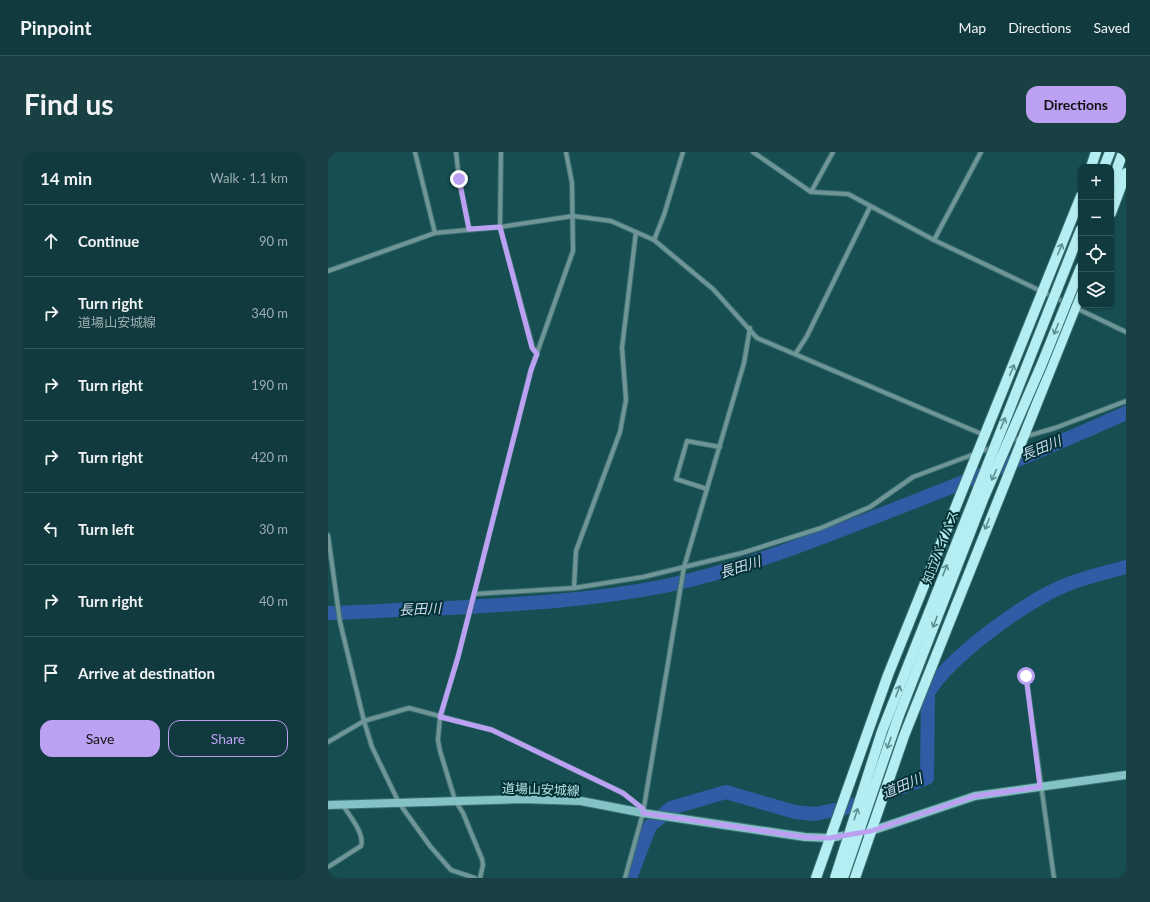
<!DOCTYPE html>
<html lang="en">
<head>
<meta charset="utf-8">
<style>
  :root { --surface:#103a3d; --page:#194144; --text:#f1f3f6; --muted:#9cadb0; --line:#305457; --accent:#bca0f2 }
  body { margin:0; font-family:Lato,"Noto Sans JP",sans-serif; background:var(--page); color:var(--text) }
  .controls { position:absolute; right:12px; top:12px; display:grid; overflow:hidden; border-radius:8px; box-shadow:0 1px 3px #0004 }
  .controls button { width:36px; height:36px; display:grid; place-items:center; padding:0; border:0; border-bottom:1px solid var(--line); background:var(--surface); color:var(--text); font:20px sans-serif }
  .stop { position:absolute; width:12px; height:12px; margin:-9px; border:3px solid #bca0f2; border-radius:50%; background:#fff }
  .stop.end { background:#bca0f2; border-color:#fff; box-shadow:0 1px 4px #0008 }
  .list { margin:0; padding:0; list-style:none }
  h2 { display:flex; justify-content:space-between; align-items:center; height:52px; margin:0; padding:0 16px; font-size:17px }
  h2 small { font-size:13px; font-weight:400; color:var(--muted) }
  .list li { display:grid; grid-template-columns:26px 1fr auto; gap:12px; align-items:center; box-sizing:border-box; height:72px; padding:0 16px; border-top:1px solid var(--line) }
  .list b { display:block; font-size:15px; white-space:nowrap }
  .list p { margin:0; font-size:13px; white-space:nowrap; color:var(--muted) }
  .list em { font-size:13px; font-style:normal; color:var(--muted) }
  .actions { display:flex; gap:8px; padding:12px 16px }
  .actions a { flex:1; padding:9px 0; border:1px solid var(--accent); border-radius:12px; text-align:center; font-size:14px; color:var(--accent) }
  .actions .main { background:var(--accent); color:#111 }
  .icon { flex:none; width:22px; height:22px; fill:none; stroke:currentColor; stroke-width:2; stroke-linecap:round; stroke-linejoin:round }
  .map { position:relative; flex:none; width:798px; height:726px; overflow:hidden; border-radius:12px }
  header { display:flex; align-items:center; gap:24px; box-sizing:border-box; height:56px; padding:0 20px; background:var(--surface); border-bottom:1px solid var(--line) }
  header strong { font-size:19px }
  nav { display:flex; gap:22px; margin-inline-start:auto; font-size:14px }
  .intro { display:flex; align-items:center; justify-content:space-between; box-sizing:border-box; height:96px; padding:0 24px }
  h1 { margin:0; font-size:28px }
  .button { padding:10px 18px; border-radius:12px; background:var(--accent); color:#111; font-size:14px; font-weight:700 }
  main { display:flex; gap:24px; padding:0 24px }
  aside { flex:1; background:var(--surface); border-radius:12px; box-shadow:0 1px 3px #0004 }
  .map>svg:first-child { display:block }
  .lines { fill:none; stroke-linecap:round; stroke-linejoin:round }
  .river { stroke:#315ca5; stroke-width:14 }
  .minor-casing { stroke:#396e71; stroke-width:6 }
  .secondary-casing { stroke:#396e71; stroke-width:10 }
  .trunk-casing { stroke:#396e71; stroke-width:12 }
  .minor { stroke:#6f9597; stroke-width:4 }
  .secondary { stroke:#84c2c6; stroke-width:8 }
  .trunk { stroke:#b4eef2; stroke-width:10 }
  .trunk-bridge-casing { stroke:#396e71; stroke-width:12; stroke-linecap:butt }
  .trunk-bridge { stroke:#b4eef2; stroke-width:10 }
  .oneway { stroke:#5c9093 }
  .route { stroke:#bca0f2; stroke-width:5 }
  .labels { text-anchor:middle; stroke-width:4; stroke-linejoin:round; paint-order:stroke }
  .street-label { font-size:13px; fill:#b3e1e3; stroke:#033234 }
  .water-label { font-size:14px; font-style:italic; fill:#cbd8ed; stroke:#033234 }
</style>
</head>
<body>
<header>
<strong>Pinpoint</strong>
<nav><a>Map</a><a>Directions</a><a>Saved</a></nav>
</header>
<div class="intro"><h1>Find us</h1><a class="button">Directions</a></div>
<main>
<aside>
<h2>14 min<small>Walk · 1.1 km</small></h2>
<ul class="list">
<li><svg class="icon" aria-label="ahead" viewBox="0 0 24 24"><path d="M12 20V5M6 11l6-6 6 6"/></svg><div><b>Continue</b></div><em>90 m</em></li>
<li><svg class="icon" aria-label="right" viewBox="0 0 24 24"><path d="M7 20v-9h11M14 6l5 5-5 5"/></svg><div><b>Turn right</b><p>道場山安城線</p></div><em>340 m</em></li>
<li><svg class="icon" aria-label="right" viewBox="0 0 24 24"><path d="M7 20v-9h11M14 6l5 5-5 5"/></svg><div><b>Turn right</b></div><em>190 m</em></li>
<li><svg class="icon" aria-label="right" viewBox="0 0 24 24"><path d="M7 20v-9h11M14 6l5 5-5 5"/></svg><div><b>Turn right</b></div><em>420 m</em></li>
<li><svg class="icon" aria-label="left" viewBox="0 0 24 24"><path d="M17 20v-9H6M10 6l-5 5 5 5"/></svg><div><b>Turn left</b></div><em>30 m</em></li>
<li><svg class="icon" aria-label="right" viewBox="0 0 24 24"><path d="M7 20v-9h11M14 6l5 5-5 5"/></svg><div><b>Turn right</b></div><em>40 m</em></li>
<li><svg class="icon" aria-label="arrive" viewBox="0 0 24 24"><path d="M6 21V4h12l-3 4 3 4H6"/></svg><div><b>Arrive at destination</b></div></li>
</ul>
<div class="actions"><a class="main">Save</a><a>Share</a></div>
</aside>
<div class="map">
<svg width="798" height="726" viewBox="0 0 798 726">
  <rect width="100%" height="100%" fill="#164e51"/>
  <g class="lines">
    <g class="river">
      <path d="M 0,461 C 40,460 81,457 121,456 C 194,452 266,448 337,434 C 416,417 487,388 562,359 C 642,328 720,296 798,261"/>
      <path d="M 302,726 L 322,674 L 343,656 L 398,640 L 467,660 L 486,662 L 517,656 L 599,626 L 600,541 C 621,505 695,452 733,435 C 753,426 777,421 798,415"/>
    </g>
    <defs>
      <g id="minor">
        <path d="M 87,0 L 107,81"/>
        <path d="M 128,0 L 131,27 L 141,77"/>
        <path d="M 173,0 L 172,75 L 205,196 L 209,202"/>
        <path d="M 425,0 L 483,40 L 520,42 L 606,88 L 738,151"/>
        <path d="M 483,40 L 505,0"/>
        <path d="M 326,88 L 336,63 L 355,0"/>
        <path d="M 606,88 L 653,0"/>
        <path d="M 0,119 L 107,81 L 172,75 L 245,64 L 283,69 L 326,88 L 385,137 L 429,186 L 656,283"/>
        <path d="M 748,156 L 798,180"/>
        <path d="M 468,201 L 479,184 L 542,55"/>
        <path d="M 682,289 L 727,276 L 798,249"/>
        <path d="M 379,337 L 348,327 L 359,289 L 392,295"/>
        <path d="M 0,383 L 12,470 L 36,569 L 44,595 L 71,651 L 102,694 L 123,718 L 147,726"/>
        <path d="M 246,436 L 248,399 L 292,280 L 298,248 L 294,196 L 308,80"/>
        <path d="M 146,442 L 246,436 L 315,425 L 414,401 L 493,376 L 542,355 L 585,325 L 665,295"/>
        <path d="M 698,524 L 726,726"/>
        <path d="M 0,590 L 36,569 L 81,556 L 164,578 L 295,641 L 315,657"/>
        <path d="M 0,715 L 33,694 C 37,681 21,664 15,653"/>
        <path d="M 152,726 L 155,713 L 154,707 L 135,661 L 127,648 L 112,599 L 110,588 L 112,565 L 130,505 L 203,218 L 245,99 L 244,31 L 238,0"/>
        <path d="M 297,726 L 315,661 L 356,415 L 416,211 L 422,176"/>
      </g>
      <path id="secondary" d="M 0,653 L 195,647 L 253,649 L 315,661 L 477,685 L 501,686 L 543,679 L 647,644 L 798,623"/>
      <g id="trunk">
        <path d="M 763,15 L 768,0"/>
        <path d="M 776,15 L 782,0"/>
        <path d="M 783,34 L 795,0"/>
        <path d="M 783,61 L 798,21"/>
        <path d="M 488,726 L 560,523 L 753,44"/>
        <path d="M 527,726 L 576,584 L 753,141"/>
      </g>
    </defs>
    <use href="#minor" class="minor-casing"/>
    <use href="#secondary" class="secondary-casing"/>
    <use href="#trunk" class="trunk-casing"/>
    <use href="#minor" class="minor"/>
    <use href="#secondary" class="secondary"/>
    <use href="#trunk" class="trunk"/>
    <defs>
      <g id="trunk-bridge">
        <path d="M 507,726 L 554,579 L 753,77"/>
        <path d="M 515,726 L 570,566 L 656,345 L 713,214 L 753,115"/>
      </g>
    </defs>
    <use href="#trunk-bridge" class="trunk-bridge-casing"/>
    <use href="#trunk-bridge" class="trunk-bridge"/>
  </g>
  <defs><path id="oneway-shaft" d="M-6 0H5M1.5-3L5.5 0L1.5 3" fill="none" stroke-width="1.6" stroke-linecap="round" stroke-linejoin="round"/></defs>
  <g class="oneway">
    <use href="#oneway-shaft" transform="translate(732 97) rotate(-68)"/>
    <use href="#oneway-shaft" transform="translate(728 177) rotate(112)"/>
    <use href="#oneway-shaft" transform="translate(684 218) rotate(-68)"/>
    <use href="#oneway-shaft" transform="translate(675 271) rotate(-68)"/>
    <use href="#oneway-shaft" transform="translate(666 323) rotate(114)"/>
    <use href="#oneway-shaft" transform="translate(659 372) rotate(112)"/>
    <use href="#oneway-shaft" transform="translate(617 418) rotate(-69)"/>
    <use href="#oneway-shaft" transform="translate(607 470) rotate(111)"/>
    <use href="#oneway-shaft" transform="translate(570 539) rotate(-69)"/>
    <use href="#oneway-shaft" transform="translate(561 591) rotate(109)"/>
    <use href="#oneway-shaft" transform="translate(528 662) rotate(-72)"/>
  </g>
  <g class="lines">
    <path class="route" d="M 131,27 L 141,77 L 172,75 L 204,196 L 209,202 L 203,218 L 130,505 L 112,565 L 164,578 L 295,641 L 315,657 L 315,661 L 477,685 L 501,686 L 543,679 L 647,644 L 712,635 L 698,524"/>
  </g>
  <g class="labels">
    <g class="street-label">
      <text transform="translate(612 395) rotate(-69)" y="5">知立バイパス</text>
      <text transform="translate(213 637) rotate(2)" y="5">道場山安城線</text>
    </g>
    <g class="water-label">
      <text transform="translate(713 296) rotate(-22)" y="5">長田川</text>
      <text transform="translate(412 415) rotate(-17)" y="5">長田川</text>
      <text transform="translate(92 457) rotate(-3)" y="5">長田川</text>
      <text transform="translate(574 634) rotate(-23)" y="5">道田川</text>
    </g>
  </g>
</svg>
<div class="controls">
<button>+</button>
<button>−</button>
<button><svg class="icon" aria-label="locate" viewBox="0 0 24 24"><circle cx="12" cy="12" r="6"/><path d="M12 2v4M12 18v4M2 12h4M18 12h4"/></svg></button>
<button><svg class="icon" aria-label="layers" viewBox="0 0 24 24"><path d="M12 4l9 5-9 5-9-5zM3 14l9 5 9-5"/></svg></button>
</div>
<div class="stop" style="left:698px;top:524px"></div>
<div class="stop end" style="left:131px;top:27px"></div>
</div>
</main>
</body>
</html>
